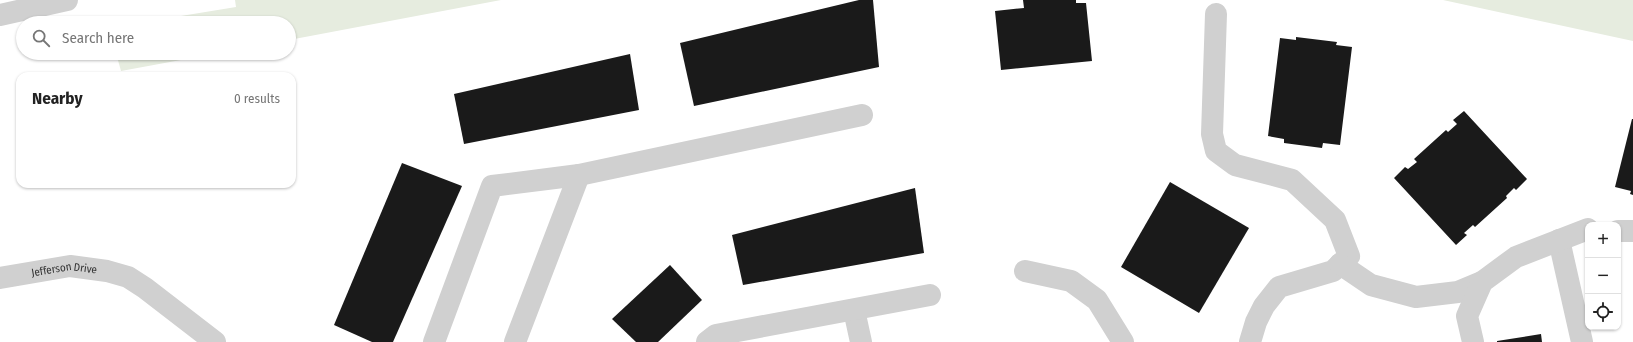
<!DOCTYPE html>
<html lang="en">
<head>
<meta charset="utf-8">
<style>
  :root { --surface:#fff; --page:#f6f6f6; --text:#222; --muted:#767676; --line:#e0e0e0 }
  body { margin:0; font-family:"Fira Sans Condensed",sans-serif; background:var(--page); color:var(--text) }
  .controls { position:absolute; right:12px; bottom:12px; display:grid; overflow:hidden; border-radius:8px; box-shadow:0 1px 3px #0004 }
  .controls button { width:36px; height:36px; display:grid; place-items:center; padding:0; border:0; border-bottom:1px solid var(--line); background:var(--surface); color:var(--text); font:20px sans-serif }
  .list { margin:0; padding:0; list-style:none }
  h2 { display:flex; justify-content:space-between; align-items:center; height:52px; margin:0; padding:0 16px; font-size:17px }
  h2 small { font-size:13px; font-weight:400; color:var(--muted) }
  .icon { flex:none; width:22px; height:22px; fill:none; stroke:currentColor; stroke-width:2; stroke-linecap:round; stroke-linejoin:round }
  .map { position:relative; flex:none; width:1633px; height:342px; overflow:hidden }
  .search { position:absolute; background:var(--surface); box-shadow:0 1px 3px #0004; left:16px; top:16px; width:280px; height:44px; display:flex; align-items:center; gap:10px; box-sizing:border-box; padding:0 14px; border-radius:22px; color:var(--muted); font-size:15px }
  .panel { position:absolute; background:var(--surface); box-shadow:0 1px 3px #0004; left:16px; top:72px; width:280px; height:116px; border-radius:12px }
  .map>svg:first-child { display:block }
  .green { fill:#e6ecdf }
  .building { fill:#1a1a1a }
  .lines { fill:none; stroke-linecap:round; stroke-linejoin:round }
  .minor { stroke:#d0d0d0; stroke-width:22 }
  .labels { text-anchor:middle; stroke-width:4; stroke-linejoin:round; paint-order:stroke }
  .street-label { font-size:11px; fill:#333; stroke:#fff }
</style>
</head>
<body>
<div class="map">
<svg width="1633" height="342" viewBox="0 0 1633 342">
  <rect width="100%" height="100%" fill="#fff"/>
  <g class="green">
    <path d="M 235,0 L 501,0 L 289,40 L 289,23 L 138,23 L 236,7 Z"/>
    <path d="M 1443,0 L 1633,0 L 1633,41 Z"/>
    <path d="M 116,53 L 219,53 L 121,71 Z"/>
  </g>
  <g class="building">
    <path d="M 859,0 L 873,0 L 879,67 L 694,106 L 680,43 Z"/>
    <path d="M 1023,0 L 1076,0 L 1076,3 L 1086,3 L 1092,61 L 1001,70 L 995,11 L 1024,8 Z"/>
    <path d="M 1296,37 L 1337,42 L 1336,45 L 1352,47 L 1340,145 L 1323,143 L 1322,148 L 1284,143 L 1284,139 L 1268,136 L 1280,38 L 1296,40 Z"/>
    <path d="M 630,54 L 639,110 L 464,144 L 454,94 Z"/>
    <path d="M 1464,111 L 1527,179 L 1516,190 L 1514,188 L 1506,196 L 1507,198 L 1475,227 L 1473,225 L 1464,233 L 1467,235 L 1456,245 L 1394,178 L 1405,167 L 1408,169 L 1417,162 L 1414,159 L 1446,130 L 1448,132 L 1457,124 L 1453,120 Z"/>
    <path d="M 1632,119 L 1633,119 L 1633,195 L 1630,194 L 1631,191 L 1615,187 Z"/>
    <path d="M 402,163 L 462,186 L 393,342 L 372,342 L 334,325 Z"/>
    <path d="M 1170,182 L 1249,228 L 1199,313 L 1121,267 Z"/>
    <path d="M 915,188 L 924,253 L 743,285 L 732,235 Z"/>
    <path d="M 670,265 L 702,300 L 658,342 L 636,342 L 612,319 Z"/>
    <path d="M 1541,334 L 1542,342 L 1497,342 L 1497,341 Z"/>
  </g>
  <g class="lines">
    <g class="minor">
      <path d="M 1216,14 L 1212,134 L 1216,151 L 1235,165 L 1292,180 L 1335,220 L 1349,256 L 1333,271 L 1279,287 L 1264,306 L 1256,322 L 1250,342"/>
      <path d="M 0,15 L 67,0"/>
      <path d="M 1618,231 L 1633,231"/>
      <path d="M 1559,240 L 1582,342"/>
      <path d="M 1340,264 L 1371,285 L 1416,297 L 1458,292 L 1482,282"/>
      <path d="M 1025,271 L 1071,281 L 1097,300 L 1123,342"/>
      <path id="s1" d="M 0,278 L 70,266 L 107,271 L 128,277 L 145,288 L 215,342"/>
      <path d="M 854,310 L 861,342"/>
      <path d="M 434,342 L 492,186 L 579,175 L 862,115"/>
      <path d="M 515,342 L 579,175"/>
      <path d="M 707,342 L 716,335 L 930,295"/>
      <path d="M 1473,342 L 1467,316 L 1482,282 L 1516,257 L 1588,229"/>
    </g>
  </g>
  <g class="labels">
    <g class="street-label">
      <text dy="4" stroke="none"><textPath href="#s1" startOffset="65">Jefferson Drive</textPath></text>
    </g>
  </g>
</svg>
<div class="controls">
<button>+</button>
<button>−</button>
<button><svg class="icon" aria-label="locate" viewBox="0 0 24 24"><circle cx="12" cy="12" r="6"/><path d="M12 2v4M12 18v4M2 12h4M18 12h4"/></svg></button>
</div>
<div class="search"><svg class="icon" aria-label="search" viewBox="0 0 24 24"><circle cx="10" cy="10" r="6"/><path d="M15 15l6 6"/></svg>Search here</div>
<section class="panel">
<h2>Nearby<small>0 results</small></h2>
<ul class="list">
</ul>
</section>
</div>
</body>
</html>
